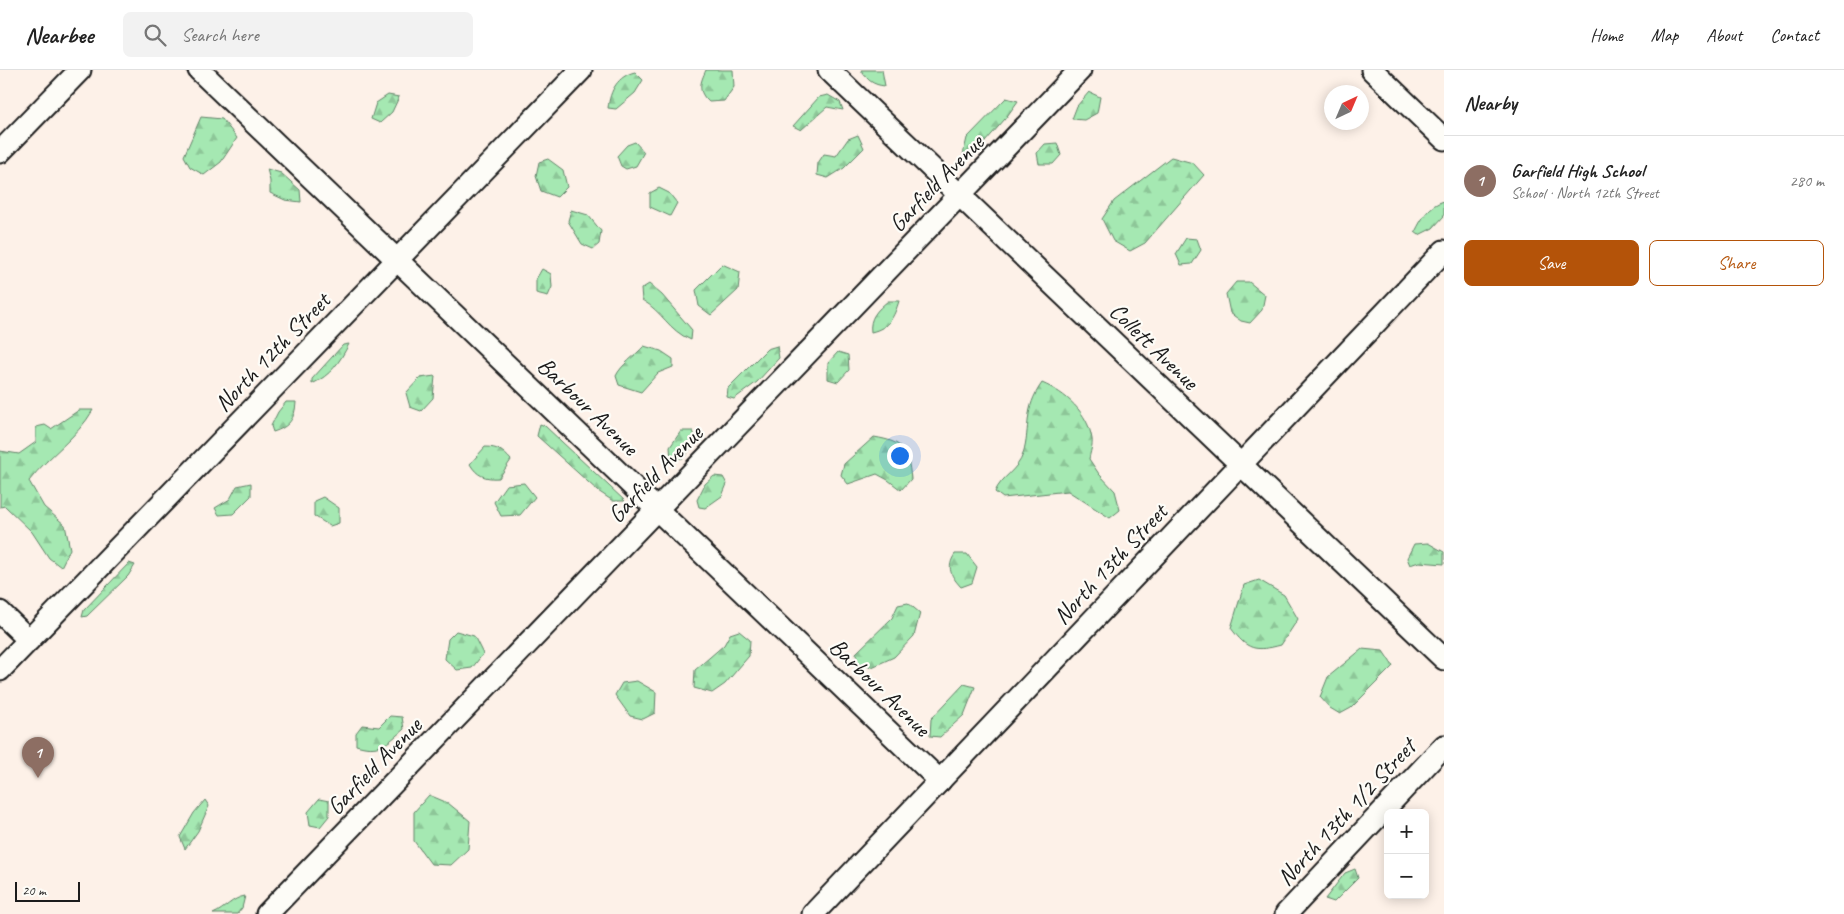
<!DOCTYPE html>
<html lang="en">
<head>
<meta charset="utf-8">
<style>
  :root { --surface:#fff; --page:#f2f2f2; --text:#222; --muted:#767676; --line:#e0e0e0; --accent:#b45309 }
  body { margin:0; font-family:Caveat,sans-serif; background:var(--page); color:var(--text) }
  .controls { position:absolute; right:15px; bottom:15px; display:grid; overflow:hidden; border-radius:8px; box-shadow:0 2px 12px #0003 }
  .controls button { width:45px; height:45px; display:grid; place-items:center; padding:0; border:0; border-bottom:1px solid var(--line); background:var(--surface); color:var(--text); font:25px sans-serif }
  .compass { position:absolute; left:1324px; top:15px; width:45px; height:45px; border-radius:50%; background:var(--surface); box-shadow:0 2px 12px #0003; rotate:44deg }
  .scale { position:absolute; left:15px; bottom:12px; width:65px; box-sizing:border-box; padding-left:5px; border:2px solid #1c1c1c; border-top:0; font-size:14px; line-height:18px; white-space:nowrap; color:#1c1c1c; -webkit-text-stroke:4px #fdfcf7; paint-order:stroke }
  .you { position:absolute; left:899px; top:385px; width:18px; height:18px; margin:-12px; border:4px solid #fff; border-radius:50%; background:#1a73e8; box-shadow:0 0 0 8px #1a73e833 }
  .badge { display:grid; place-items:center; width:32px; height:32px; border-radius:50%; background:var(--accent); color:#fff; font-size:16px; font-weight:700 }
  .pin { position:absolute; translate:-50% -41px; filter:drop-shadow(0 1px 2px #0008) }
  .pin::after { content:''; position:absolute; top:26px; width:18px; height:15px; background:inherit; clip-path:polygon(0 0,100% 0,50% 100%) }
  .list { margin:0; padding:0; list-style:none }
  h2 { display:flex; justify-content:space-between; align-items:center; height:65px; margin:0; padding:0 20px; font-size:21px }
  h2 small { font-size:16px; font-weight:400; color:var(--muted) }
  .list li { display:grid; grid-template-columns:32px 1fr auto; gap:15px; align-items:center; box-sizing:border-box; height:90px; padding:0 20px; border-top:1px solid var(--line) }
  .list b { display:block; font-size:19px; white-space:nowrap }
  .list p { margin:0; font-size:16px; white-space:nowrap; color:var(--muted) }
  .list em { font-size:16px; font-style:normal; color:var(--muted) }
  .actions { display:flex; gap:10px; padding:15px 20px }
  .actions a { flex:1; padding:11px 0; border:1px solid var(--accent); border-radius:8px; text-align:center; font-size:18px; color:var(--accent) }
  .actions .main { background:var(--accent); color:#fff }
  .icon { flex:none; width:28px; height:28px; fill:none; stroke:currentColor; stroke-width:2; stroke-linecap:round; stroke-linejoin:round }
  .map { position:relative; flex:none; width:1444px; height:844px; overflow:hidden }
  header { display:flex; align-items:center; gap:30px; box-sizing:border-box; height:70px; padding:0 25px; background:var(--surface); border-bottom:1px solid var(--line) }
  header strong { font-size:24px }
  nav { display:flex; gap:28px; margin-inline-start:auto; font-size:18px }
  .search { width:350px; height:45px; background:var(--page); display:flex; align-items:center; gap:12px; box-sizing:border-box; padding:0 18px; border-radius:8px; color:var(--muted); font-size:19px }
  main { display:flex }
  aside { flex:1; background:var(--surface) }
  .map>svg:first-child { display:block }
  .forest { fill:url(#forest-firs); stroke:#608267 }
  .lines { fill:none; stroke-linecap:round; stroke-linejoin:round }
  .minor-casing { stroke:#1c1c1c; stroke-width:25 }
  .minor { stroke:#fdfcf7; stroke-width:21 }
  .labels { text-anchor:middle; stroke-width:4.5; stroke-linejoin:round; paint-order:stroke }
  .street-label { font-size:24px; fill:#1c1c1c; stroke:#fdfcf7 }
</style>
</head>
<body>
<header>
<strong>Nearbee</strong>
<div class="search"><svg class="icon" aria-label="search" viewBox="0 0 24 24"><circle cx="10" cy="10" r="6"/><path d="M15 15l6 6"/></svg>Search here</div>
<nav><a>Home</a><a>Map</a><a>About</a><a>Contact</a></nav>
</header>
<main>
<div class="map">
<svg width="1444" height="844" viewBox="0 0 1444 844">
  <defs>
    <pattern id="forest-firs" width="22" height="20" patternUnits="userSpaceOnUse" patternTransform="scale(1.25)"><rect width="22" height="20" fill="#a5e8b2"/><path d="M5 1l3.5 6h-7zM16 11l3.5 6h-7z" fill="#8dc698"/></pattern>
  </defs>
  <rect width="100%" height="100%" fill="#fdf1e8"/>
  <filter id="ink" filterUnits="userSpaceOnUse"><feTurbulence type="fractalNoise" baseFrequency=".02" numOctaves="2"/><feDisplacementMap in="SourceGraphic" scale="10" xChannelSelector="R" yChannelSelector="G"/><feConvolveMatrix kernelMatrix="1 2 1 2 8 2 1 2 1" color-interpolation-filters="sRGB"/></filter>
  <g filter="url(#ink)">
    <g class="forest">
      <path d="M 706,0 L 733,0 L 734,17 L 724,31 L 709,32 C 697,21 700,13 706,0 Z"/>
      <path d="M 861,0 L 882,0 L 885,16 C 873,15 867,10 861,0 Z"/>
      <path d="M 635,2 L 643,10 L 635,23 L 616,39 L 608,38 C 610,20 618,6 635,2 Z"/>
      <path d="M 1089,22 L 1100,27 L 1097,43 L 1084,50 L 1072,49 L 1077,36 Z"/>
      <path d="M 388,25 L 399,27 L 392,42 L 380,53 L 371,49 L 376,33 Z"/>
      <path d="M 828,25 L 840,32 L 843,40 L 827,37 L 801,60 L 793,56 L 819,27 Z"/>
      <path d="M 1006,28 L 1018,31 L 1005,49 L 972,87 L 963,85 L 967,68 Z"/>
      <path d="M 201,47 L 222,49 L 237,68 L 221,92 L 204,105 L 190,97 L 184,86 Z"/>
      <path d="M 858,65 L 864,78 L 844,98 L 828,108 L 817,105 L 818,93 L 824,84 L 836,86 L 848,69 Z"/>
      <path d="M 635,72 L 644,82 L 636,96 L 626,99 L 621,96 L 617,86 L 627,75 Z"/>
      <path d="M 1057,73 L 1061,85 L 1053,94 L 1039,94 L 1037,83 L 1045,74 Z"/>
      <path d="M 1171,87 L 1193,93 L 1204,105 L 1145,173 L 1130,181 L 1113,171 L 1102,149 L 1114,131 Z"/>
      <path d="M 548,89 L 563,100 L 567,117 L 557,127 L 541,121 L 536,106 L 539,92 Z"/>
      <path d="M 267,99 L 281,103 L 300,120 L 301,132 L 285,130 L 270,123 L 270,111 Z"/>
      <path d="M 659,118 L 669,123 L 677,133 L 670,146 L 650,137 L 650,123 Z"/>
      <path d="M 1444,131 L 1444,146 L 1433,158 L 1419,165 L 1415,162 C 1422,148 1429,135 1444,131 Z"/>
      <path d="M 571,140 L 588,145 L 601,161 L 599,174 L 593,179 L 582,174 L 568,151 Z"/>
      <path d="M 1186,168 L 1197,169 L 1201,180 L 1192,194 L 1181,195 L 1176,184 Z"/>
      <path d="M 722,194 L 740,202 L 738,220 L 711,245 L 699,236 L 696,220 Z"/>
      <path d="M 542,199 L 551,204 L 552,217 L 548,226 L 536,223 L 536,209 Z"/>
      <path d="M 1236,212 L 1249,212 L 1265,225 L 1262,240 L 1250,253 L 1241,251 L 1230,243 L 1226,224 Z"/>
      <path d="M 649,214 L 662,225 L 692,260 L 691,270 C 668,260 663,242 642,230 L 641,219 Z"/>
      <path d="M 888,231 L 899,231 C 894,247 889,258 871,262 C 869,248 877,240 888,231 Z"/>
      <path d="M 349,274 C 339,293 331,305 312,314 L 312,309 L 343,275 Z"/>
      <path d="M 644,276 L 661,281 L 673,289 L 673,297 L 658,303 L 641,322 L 619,315 L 616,306 C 621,295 635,286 644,276 Z"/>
      <path d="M 777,276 L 779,288 L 757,312 L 734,329 L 727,327 L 728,318 L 767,279 Z"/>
      <path d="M 838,282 L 848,285 L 849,300 L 838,312 L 828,309 L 828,293 Z"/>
      <path d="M 435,306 L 433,328 L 421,341 L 410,337 L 406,323 L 420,308 Z"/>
      <path d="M 1042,313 C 1066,323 1088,343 1092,369 C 1093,375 1090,383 1089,389 L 1099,404 L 1115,421 L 1120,440 L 1110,448 L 1068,421 L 1003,428 L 995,422 C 1001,407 1018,400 1023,384 C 1031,356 1023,340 1042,313 Z"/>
      <path d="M 286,332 L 296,332 C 295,349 289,357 273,362 L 271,356 L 278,342 Z"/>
      <path d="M 79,340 L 93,340 C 77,368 49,385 29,411 L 44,437 L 65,455 L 70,479 L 61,497 L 49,488 L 32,462 L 5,436 L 0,437 L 0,381 L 19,384 L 36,372 L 36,357 L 45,355 L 51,359 Z"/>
      <path d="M 540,354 L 545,356 L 625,431 L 613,431 L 598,421 L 537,366 Z"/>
      <path d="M 681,361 L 693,361 L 697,371 L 683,388 L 671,389 L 670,377 Z"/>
      <path d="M 874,367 C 904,372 908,379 911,409 L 901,420 L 888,410 L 877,404 L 848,414 L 841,405 L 844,394 Z"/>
      <path d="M 485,377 C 498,377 503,381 511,390 L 499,408 C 485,409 477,406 470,394 Z"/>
      <path d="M 714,406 L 723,407 L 727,414 L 722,426 L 705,438 L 699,437 L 697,430 L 705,414 Z"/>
      <path d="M 251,413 L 251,426 L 233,444 L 219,445 L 215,438 L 230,429 L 237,416 Z"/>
      <path d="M 524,413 L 535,427 L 520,445 L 501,446 L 494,432 L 506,415 Z"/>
      <path d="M 323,427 L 339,438 L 339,453 L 330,456 L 314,446 L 314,431 Z"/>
      <path d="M 1428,473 L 1444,482 L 1444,494 L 1419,492 L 1410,495 L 1407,488 L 1414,474 Z"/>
      <path d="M 955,484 L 967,484 L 977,497 L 972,513 L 961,517 C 951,506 946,498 955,484 Z"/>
      <path d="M 129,493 L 135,495 L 128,506 L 87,546 L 82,547 L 84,540 Z"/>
      <path d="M 1259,510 L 1284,525 L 1298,549 L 1281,575 C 1255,582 1247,580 1231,558 L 1244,515 Z"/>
      <path d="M 908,533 L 920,543 L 914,566 L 894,587 L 872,597 L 857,594 L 856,583 L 892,548 L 898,535 Z"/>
      <path d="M 456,561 L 474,566 L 483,584 L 472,598 L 457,600 L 445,589 L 448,569 Z"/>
      <path d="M 739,561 L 750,570 L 749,586 L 725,614 L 712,623 L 694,618 L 695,600 L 724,575 L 730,564 Z"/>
      <path d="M 1362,579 L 1383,581 L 1393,596 L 1351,638 L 1340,644 L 1330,638 L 1320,627 L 1328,607 Z"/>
      <path d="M 637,611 L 656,622 L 655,643 L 643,649 L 630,646 L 615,625 L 622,613 Z"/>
      <path d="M 964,614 L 975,617 L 964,645 L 940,667 L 930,666 L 931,649 Z"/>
      <path d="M 390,646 L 402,647 L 404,659 C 387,674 379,682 356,675 L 356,663 L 362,655 L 379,657 Z"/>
      <path d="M 429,725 L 448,733 L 470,751 L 468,779 L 451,795 L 431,794 L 414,771 L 414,742 Z"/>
      <path d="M 319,729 L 329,731 L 329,746 L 320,757 L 310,755 L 308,742 Z"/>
      <path d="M 205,730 L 209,736 L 198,761 L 185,779 L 180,767 L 194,743 Z"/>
      <path d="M 1355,799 L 1358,808 L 1334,832 L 1325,829 L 1345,803 Z"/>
      <path d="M 245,826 L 242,838 L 237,844 L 213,844 C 225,839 232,828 245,826 Z"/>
    </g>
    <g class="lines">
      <defs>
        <g id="minor">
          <path d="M 199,0 L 940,711"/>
          <path d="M 829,0 L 1444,589"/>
          <path d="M 1372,0 L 1444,69"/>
          <path d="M 0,82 L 80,0"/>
          <path d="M 0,542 L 29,570"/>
          <path d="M 0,600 L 581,0"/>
          <path d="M 267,844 L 1080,0"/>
          <path d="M 813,844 L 1444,181"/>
          <path d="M 1286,844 L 1444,676"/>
        </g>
      </defs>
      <use href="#minor" class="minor-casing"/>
      <use href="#minor" class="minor"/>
    </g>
  </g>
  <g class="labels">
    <g class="street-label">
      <text transform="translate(936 113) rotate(-46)" y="8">Garfield Avenue</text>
      <text transform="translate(1154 276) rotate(44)" y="8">Collett Avenue</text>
      <text transform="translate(272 282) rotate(-46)" y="8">North 12th Street</text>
      <text transform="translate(588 336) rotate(44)" y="8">Barbour Avenue</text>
      <text transform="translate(655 404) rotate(-46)" y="8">Garfield Avenue</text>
      <text transform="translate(1110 494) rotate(-47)" y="8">North 13th Street</text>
      <text transform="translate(880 617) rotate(44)" y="8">Barbour Avenue</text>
      <text transform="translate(374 696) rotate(-46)" y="8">Garfield Avenue</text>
      <text transform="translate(1346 742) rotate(-47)" y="8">North 13th 1/2 Street</text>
    </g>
  </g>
</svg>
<div class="controls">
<button>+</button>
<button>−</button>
</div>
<svg class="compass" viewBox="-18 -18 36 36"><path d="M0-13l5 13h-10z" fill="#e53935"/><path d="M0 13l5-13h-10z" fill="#767676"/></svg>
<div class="scale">20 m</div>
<div class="you"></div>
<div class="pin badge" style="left:38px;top:708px;background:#8d6e63">1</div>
</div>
<aside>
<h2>Nearby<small></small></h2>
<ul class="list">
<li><span class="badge" style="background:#8d6e63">1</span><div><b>Garfield High School</b><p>School · North 12th Street</p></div><em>280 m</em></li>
</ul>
<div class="actions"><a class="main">Save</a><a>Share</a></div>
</aside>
</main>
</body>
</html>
